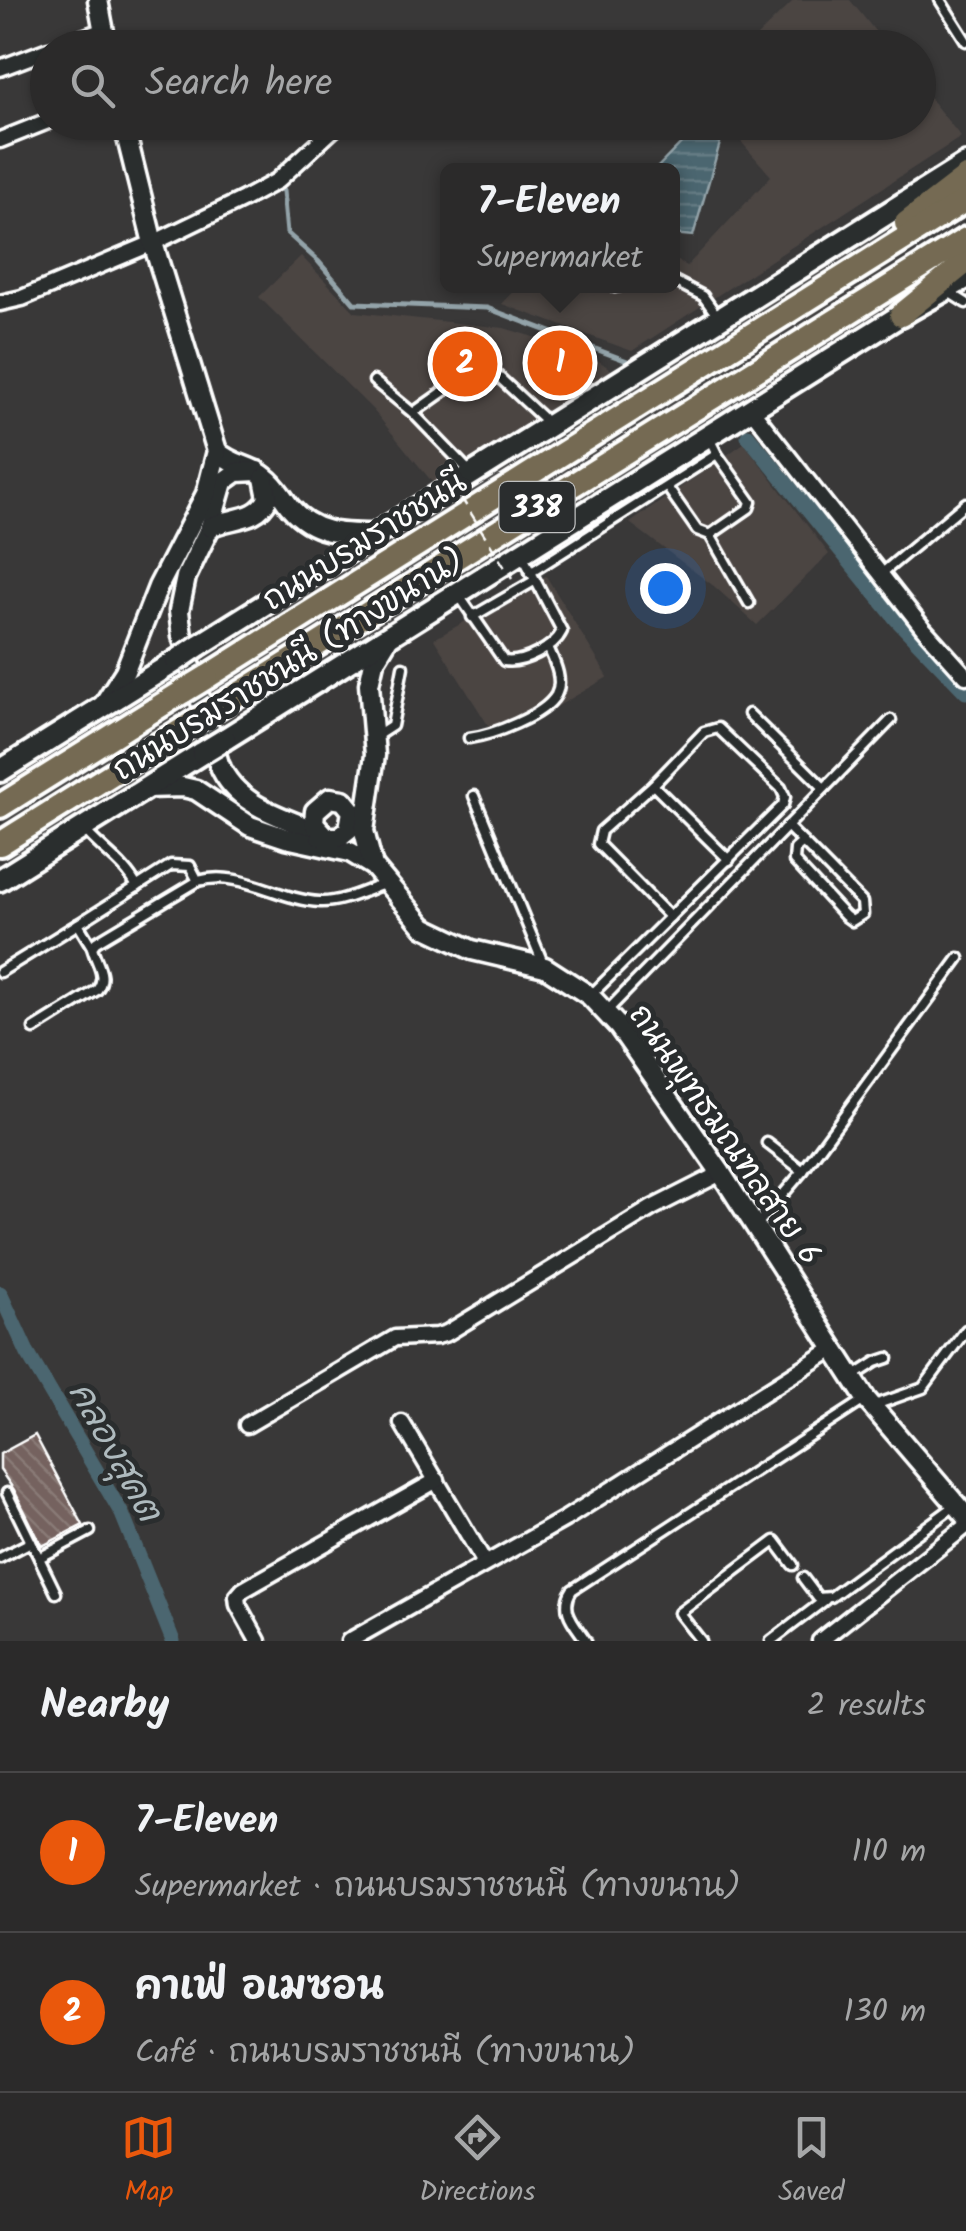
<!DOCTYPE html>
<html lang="en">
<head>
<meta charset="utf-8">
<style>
  :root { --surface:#2b2a2a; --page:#333232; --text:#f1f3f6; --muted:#a6a7a8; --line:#474647; --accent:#ea580c }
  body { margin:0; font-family:Kalam,"Playpen Sans Thai",sans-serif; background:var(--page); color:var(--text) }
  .you { position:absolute; left:665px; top:588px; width:35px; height:35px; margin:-25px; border:8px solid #fff; border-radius:50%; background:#1a73e8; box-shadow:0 0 0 15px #1a73e833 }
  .badge { display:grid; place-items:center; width:65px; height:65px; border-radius:50%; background:var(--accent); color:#fff; font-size:32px; font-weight:700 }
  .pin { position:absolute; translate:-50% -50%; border:5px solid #fff; box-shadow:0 2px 10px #0006 }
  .popup { position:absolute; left:440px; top:163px; width:240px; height:130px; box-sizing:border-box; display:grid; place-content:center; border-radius:15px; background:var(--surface); filter:drop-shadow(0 2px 8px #0005); font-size:32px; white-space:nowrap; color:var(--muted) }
  .popup b { font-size:38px; color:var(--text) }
  .popup::after { content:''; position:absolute; left:50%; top:100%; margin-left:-20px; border:20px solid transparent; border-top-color:var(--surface) }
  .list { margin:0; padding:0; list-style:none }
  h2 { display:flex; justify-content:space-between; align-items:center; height:130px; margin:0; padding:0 40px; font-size:42px }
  h2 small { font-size:32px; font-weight:400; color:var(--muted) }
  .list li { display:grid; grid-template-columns:65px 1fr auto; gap:30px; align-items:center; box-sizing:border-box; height:160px; padding:0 40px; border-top:2px solid var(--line) }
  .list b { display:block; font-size:38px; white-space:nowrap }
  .list p { margin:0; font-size:32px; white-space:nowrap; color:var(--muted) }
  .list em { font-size:32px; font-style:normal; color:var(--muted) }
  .icon { flex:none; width:55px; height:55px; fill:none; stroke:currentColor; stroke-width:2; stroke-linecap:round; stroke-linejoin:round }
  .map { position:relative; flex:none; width:966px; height:1641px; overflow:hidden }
  .search { position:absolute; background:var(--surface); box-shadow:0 2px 8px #0004; left:30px; right:30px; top:30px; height:110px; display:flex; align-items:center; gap:25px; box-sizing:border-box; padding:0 35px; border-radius:55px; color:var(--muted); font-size:38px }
  .sheet { height:450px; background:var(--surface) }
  nav { display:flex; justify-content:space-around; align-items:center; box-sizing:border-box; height:140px; border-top:2px solid var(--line); background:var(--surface); font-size:28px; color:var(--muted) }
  nav a { display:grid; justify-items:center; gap:5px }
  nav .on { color:var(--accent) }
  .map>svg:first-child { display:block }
  .built { fill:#4b4543 }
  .water { fill:url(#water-rules); stroke:#93a3a9; stroke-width:2.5 }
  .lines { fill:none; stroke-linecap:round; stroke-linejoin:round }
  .stream { stroke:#93a3a9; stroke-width:5 }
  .canal { stroke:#4b666f; stroke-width:15 }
  .building { fill:url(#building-back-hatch); stroke:#fff; stroke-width:2.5 }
  .service-casing { stroke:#fff; stroke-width:15 }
  .minor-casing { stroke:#fff; stroke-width:21 }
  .tertiary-casing { stroke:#fff; stroke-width:25 }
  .secondary-casing { stroke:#fff; stroke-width:28 }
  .trunk-casing { stroke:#fff; stroke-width:30 }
  .service { stroke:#2a2d2e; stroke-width:8 }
  .minor { stroke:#2a2d2e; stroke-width:14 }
  .tertiary { stroke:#2a2d2e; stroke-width:18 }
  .secondary { stroke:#2a2d2e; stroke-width:20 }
  .trunk { stroke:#746b52; stroke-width:22 }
  .secondary-bridge-casing { stroke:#fff; stroke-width:28; stroke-linecap:butt }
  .trunk-bridge-casing { stroke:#fff; stroke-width:30; stroke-linecap:butt }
  .path-bridge { stroke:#fff; stroke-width:2.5; stroke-dasharray:10 8; stroke-linecap:butt }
  .secondary-bridge { stroke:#2a2d2e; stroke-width:20 }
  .trunk-bridge { stroke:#746b52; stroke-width:22 }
  .labels { text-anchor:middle; stroke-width:10; stroke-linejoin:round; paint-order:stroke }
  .shield { fill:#2a2d2e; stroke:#bfc0c0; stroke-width:2.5 }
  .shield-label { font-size:30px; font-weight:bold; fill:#fff }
  .street-label { font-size:32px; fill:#fff; stroke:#2a2d2e }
  .water-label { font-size:35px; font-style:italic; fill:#aebabe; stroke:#2a2d2e }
</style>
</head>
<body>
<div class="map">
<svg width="966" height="1641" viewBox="0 0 966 1641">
  <defs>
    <pattern id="water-rules" width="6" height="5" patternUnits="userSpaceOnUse" patternTransform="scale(2.5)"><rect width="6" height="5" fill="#4b666f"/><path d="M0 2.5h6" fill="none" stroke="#667d85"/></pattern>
    <pattern id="building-back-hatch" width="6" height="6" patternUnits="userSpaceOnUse" patternTransform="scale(2.5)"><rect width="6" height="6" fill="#74625e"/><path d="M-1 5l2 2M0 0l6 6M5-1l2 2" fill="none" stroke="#897a76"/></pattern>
  </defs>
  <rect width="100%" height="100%" fill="#393838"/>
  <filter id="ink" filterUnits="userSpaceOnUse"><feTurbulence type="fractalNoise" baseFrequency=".01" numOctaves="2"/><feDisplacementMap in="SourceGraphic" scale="20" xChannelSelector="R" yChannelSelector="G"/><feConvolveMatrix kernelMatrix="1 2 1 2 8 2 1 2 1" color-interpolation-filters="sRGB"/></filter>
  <g filter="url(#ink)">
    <g class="built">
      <path d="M 794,0 L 850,0 L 888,47 L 746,47 Z"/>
      <path d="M 919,85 L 961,137 L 632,351 L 502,304 L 519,286 L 672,286 L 673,258 L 687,266 L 771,176 L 725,123 L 918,122 Z"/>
      <path d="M 301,256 L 355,312 L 504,328 L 589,354 L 613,371 L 433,483 L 373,410 L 259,297 Z"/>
      <path d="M 744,443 L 829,554 L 757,625 L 715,587 L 630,523 Z"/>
      <path d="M 546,576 L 608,677 L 498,741 L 434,639 Z"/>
    </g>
    <path class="water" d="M 694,130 L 720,143 L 693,236 L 673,234 L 672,170 L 655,170 Z"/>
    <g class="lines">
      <path class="stream" d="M 283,191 L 287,233 L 318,261 L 354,303 L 487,308 L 630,362"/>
      <g class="canal">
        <path d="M 748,436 L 897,620 L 966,692"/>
        <path d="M 0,1293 L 28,1354 L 122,1514 L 173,1641"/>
      </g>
    </g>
    <path class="building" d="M 35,1435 L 83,1525 L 42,1546 L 14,1490 L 0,1470 L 0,1454 Z"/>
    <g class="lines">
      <defs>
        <g id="service">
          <path d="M 940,0 L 966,41"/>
          <path d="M 672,280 L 703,296 L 718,317"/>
          <path d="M 615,287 L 620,286"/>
          <path d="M 950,293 L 966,303"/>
          <path d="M 374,381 L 413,413"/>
          <path d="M 470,472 L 413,413 L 484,363 L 547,422"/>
          <path d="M 667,487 L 697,530 L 710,535 L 749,508 L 751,502 L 717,454"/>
          <path d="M 710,535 L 749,603"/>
          <path d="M 530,573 L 717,454 L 709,438"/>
          <path d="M 881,574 L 966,503"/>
          <path d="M 460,597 L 504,661 C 523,664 554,648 562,631 L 521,553"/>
          <path d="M 472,617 L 534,581"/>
          <path d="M 749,714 L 824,788"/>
          <path d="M 375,737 L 392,726 L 403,667"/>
          <path d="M 469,738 C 492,735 544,716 556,695 C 564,680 554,661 548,647"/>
          <path d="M 474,796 L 543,963"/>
          <path d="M 787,826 L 862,902 L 863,914 L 852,921 L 845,916 L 794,861 L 795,849 L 803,842"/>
          <path d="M 83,828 C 100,849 125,863 137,887"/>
          <path d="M 670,917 L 598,844 L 601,831 L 653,785 L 729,860"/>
          <path d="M 78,924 L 171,865 L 190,866 L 198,881"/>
          <path d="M 0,972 L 78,924 L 92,947"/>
          <path d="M 590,996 L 783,805 L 785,797 L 781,788 L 718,728 L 704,732 L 653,785"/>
          <path d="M 606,1012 L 891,720"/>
          <path d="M 34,1029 L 97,990 C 108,975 96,964 92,947 L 96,942 L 198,881 C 240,869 278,900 320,902 C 341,903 366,890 387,883"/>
          <path d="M 767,1143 L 803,1171"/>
          <path d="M 756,1226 L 803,1171 L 959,958"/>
          <path d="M 851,1378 L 876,1362 L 888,1358"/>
          <path d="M 872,1406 L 923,1388 L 966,1330"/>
          <path d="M 7,1493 L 31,1542"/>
          <path d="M 0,1558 L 31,1542 L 39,1558 L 90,1531"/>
          <path d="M 39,1558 L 56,1593"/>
          <path d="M 803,1578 L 818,1598 L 831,1597 L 956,1505"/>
          <path d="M 586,1641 C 575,1624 559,1610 572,1590 L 866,1399"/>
          <path d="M 701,1641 L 679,1613 L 775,1541 L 793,1565"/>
          <path d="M 771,1641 L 825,1600"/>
        </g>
        <g id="minor">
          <path d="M 55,48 L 104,30"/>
          <path d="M 0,68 L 48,50"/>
          <path d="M 0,140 L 48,121"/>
          <path d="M 0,303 L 22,298 L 153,243 L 244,199 L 277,181 L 341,122"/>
          <path d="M 751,409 L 923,628 L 966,676"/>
          <path d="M 402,1423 L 485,1563"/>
          <path d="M 247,1425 L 395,1338 L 437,1336 L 447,1333 L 652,1208 L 721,1173"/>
          <path d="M 258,1641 L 238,1605 L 237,1597 L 243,1590 L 437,1480"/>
          <path d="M 349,1641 L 565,1519 L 833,1349"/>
          <path d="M 820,1641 L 966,1526"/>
        </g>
        <g id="tertiary">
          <path d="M 98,0 L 107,48"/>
          <path d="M 217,451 C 233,466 251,465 265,477 C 276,485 282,497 290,507 C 314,535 343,534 377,534"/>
          <path d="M 257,471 L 237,472 L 223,482 L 210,527 L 186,577 L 179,611 L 182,636 L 219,764 C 236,806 283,817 321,833"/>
          <path d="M 210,527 C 231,517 258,521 268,498 L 264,478"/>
          <path d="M 102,707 L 125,671 L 158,587 L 206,494 L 217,451 L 153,243 L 123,122"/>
          <path d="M 147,788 L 183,787 L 196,790 L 250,826 L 286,838 L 350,852 L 373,866 L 424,927 L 472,950 L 545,967 L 590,996 L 619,1027 L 721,1173 L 866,1399 L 966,1516"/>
          <path d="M 320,837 L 339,837 L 349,829 L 352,811 L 343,800 L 330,798 L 315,811 L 314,823 L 325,835"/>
          <path d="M 373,866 L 364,831 L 375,755 L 369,684 L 374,662 L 388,639"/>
        </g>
        <g id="secondary">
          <path d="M 198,646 L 966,164"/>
          <path d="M 225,739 L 901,315 L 966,278"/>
          <path d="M 0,771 L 176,661"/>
          <path d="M 0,880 L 202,753"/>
        </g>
        <g id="trunk">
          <path d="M 906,223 L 966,177"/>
          <path d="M 901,315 L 966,262"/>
          <path d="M 207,677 L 966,200"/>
          <path d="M 216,708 L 966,239"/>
          <path d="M 0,806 L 184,691"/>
          <path d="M 0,844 L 193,723"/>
        </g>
      </defs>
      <use href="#service" class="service-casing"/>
      <use href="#minor" class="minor-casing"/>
      <use href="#tertiary" class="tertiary-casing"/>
      <use href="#secondary" class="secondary-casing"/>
      <use href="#trunk" class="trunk-casing"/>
      <use href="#service" class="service"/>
      <use href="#minor" class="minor"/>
      <use href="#tertiary" class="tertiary"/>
      <use href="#secondary" class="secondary"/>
      <use href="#trunk" class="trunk"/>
      <defs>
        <g id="secondary-bridge">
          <path d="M 176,661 L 198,646"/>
          <path d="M 202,753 L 225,739"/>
        </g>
        <g id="trunk-bridge">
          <path d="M 184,691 L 207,677"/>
          <path d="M 193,723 L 216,708"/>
        </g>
      </defs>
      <use href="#secondary-bridge" class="secondary-bridge-casing"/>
      <use href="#trunk-bridge" class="trunk-bridge-casing"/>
      <path class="path-bridge" d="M 442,467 L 512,579"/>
      <use href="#secondary-bridge" class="secondary-bridge"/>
      <use href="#trunk-bridge" class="trunk-bridge"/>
    </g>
  </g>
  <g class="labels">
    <rect class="shield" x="499.5" y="482" width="75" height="50" rx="8"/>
    <g class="shield-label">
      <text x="537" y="517">338</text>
    </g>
    <g class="street-label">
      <text transform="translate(364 540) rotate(-32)" y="11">ถนนบรมราชชนนี</text>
      <text transform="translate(288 664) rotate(-32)" y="11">ถนนบรมราชชนนี (ทางขนาน)</text>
      <text transform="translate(726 1134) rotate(55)" y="11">ถนนพุทธมณฑลสาย 6</text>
    </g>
    <g class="water-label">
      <text transform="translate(116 1451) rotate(61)" y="12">คลองสุคต</text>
    </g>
  </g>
</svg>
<div class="you"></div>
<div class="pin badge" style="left:560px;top:363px">1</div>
<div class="popup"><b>7-Eleven</b>Supermarket</div>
<div class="pin badge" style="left:465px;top:364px">2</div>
<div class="search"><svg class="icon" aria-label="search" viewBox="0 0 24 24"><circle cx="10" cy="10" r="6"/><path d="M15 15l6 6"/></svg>Search here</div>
</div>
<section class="sheet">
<h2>Nearby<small>2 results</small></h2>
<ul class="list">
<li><span class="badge">1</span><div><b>7-Eleven</b><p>Supermarket · ถนนบรมราชชนนี (ทางขนาน)</p></div><em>110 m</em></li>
<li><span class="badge">2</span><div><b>คาเฟ่ อเมซอน</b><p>Café · ถนนบรมราชชนนี (ทางขนาน)</p></div><em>130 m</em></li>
</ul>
</section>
<nav>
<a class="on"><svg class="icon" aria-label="map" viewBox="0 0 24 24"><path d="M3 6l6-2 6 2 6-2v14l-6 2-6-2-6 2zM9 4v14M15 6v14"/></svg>Map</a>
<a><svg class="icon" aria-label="directions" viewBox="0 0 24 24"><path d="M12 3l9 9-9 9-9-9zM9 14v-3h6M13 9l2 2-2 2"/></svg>Directions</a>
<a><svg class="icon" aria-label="saved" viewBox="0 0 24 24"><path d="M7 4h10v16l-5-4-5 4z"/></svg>Saved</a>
</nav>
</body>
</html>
